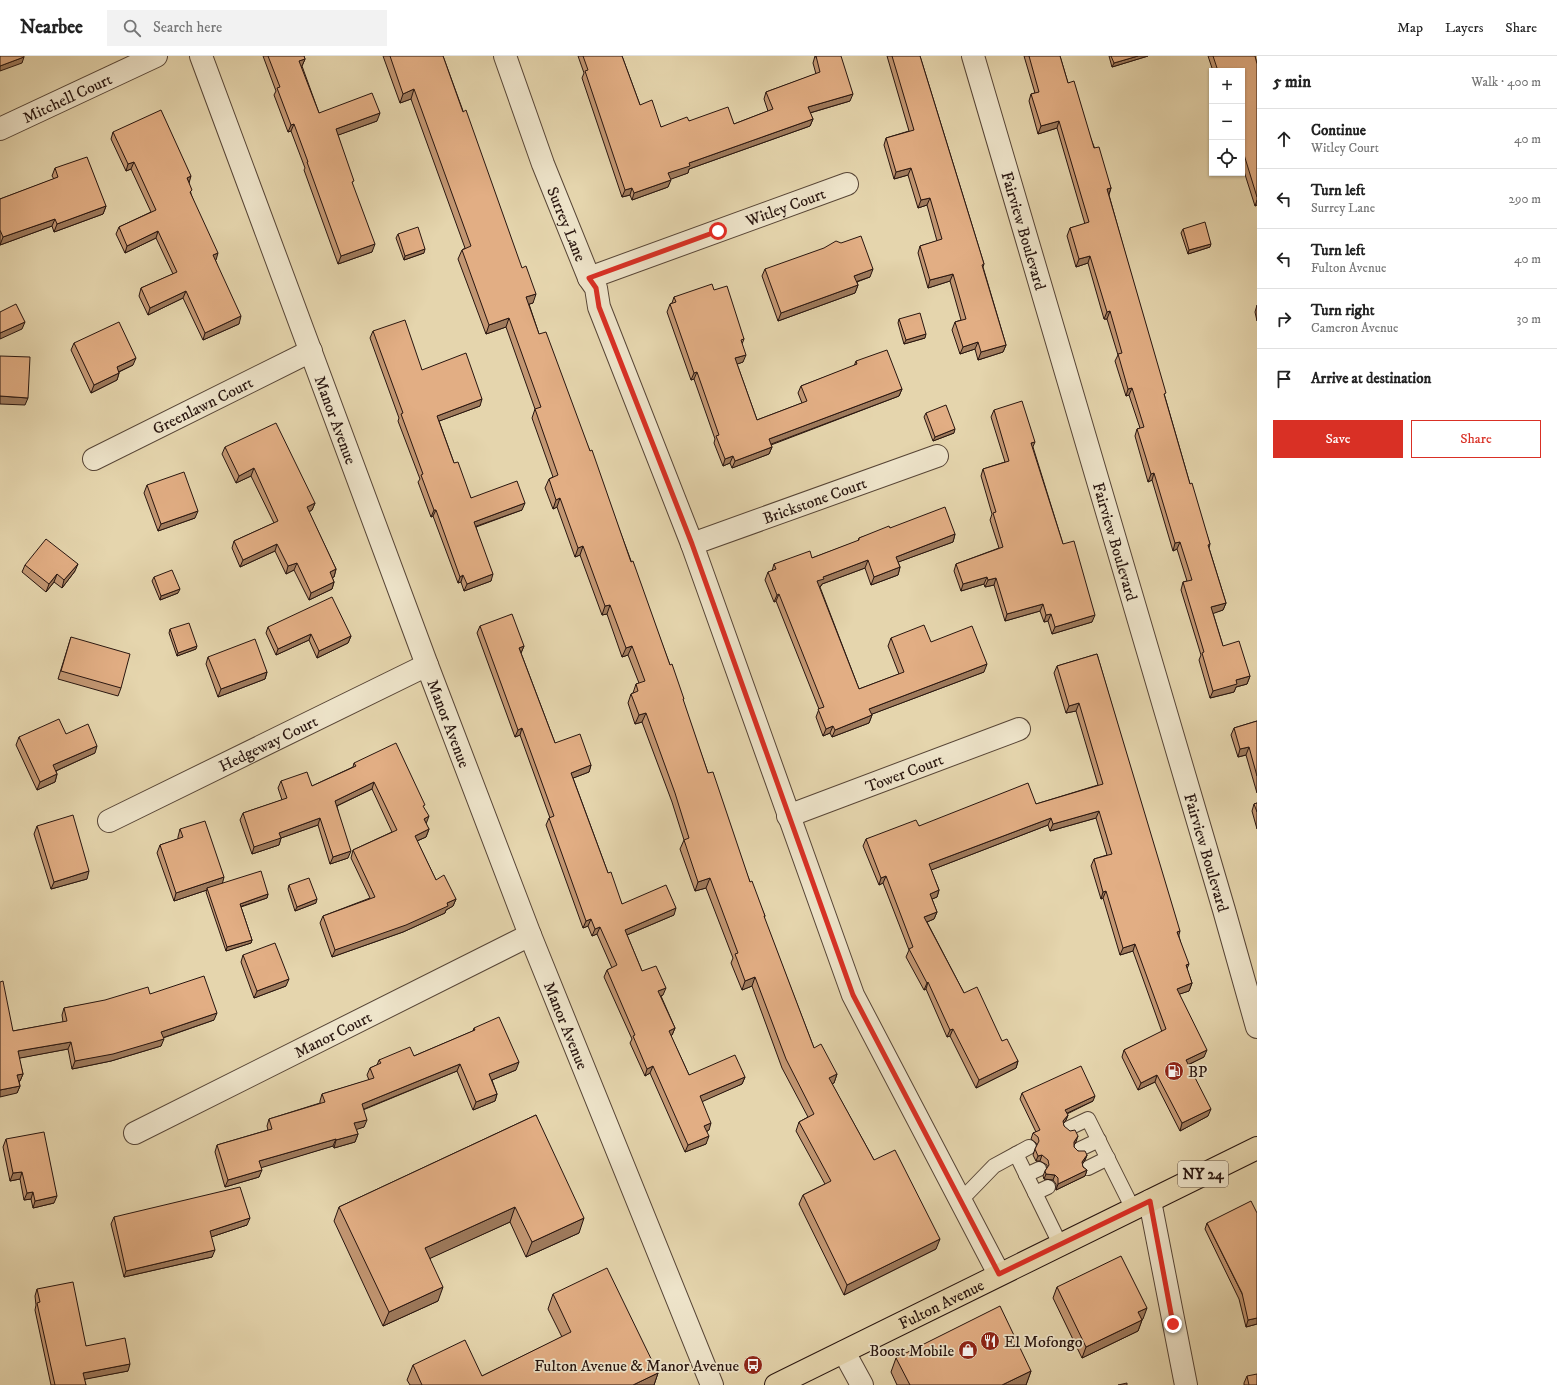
<!DOCTYPE html>
<html lang="en">
<head>
<meta charset="utf-8">
<style>
  :root { --surface:#fff; --page:#f2f2f2; --text:#222; --muted:#767676; --line:#e0e0e0; --accent:#d93025 }
  body { margin:0; font-family:"IM FELL DW Pica",serif; background:var(--page); color:var(--text) }
  .controls { position:absolute; right:12px; top:12px; display:grid; overflow:hidden; border-radius:0px; box-shadow:0 1px 3px #0004 }
  .controls button { width:36px; height:36px; display:grid; place-items:center; padding:0; border:0; border-bottom:1px solid var(--line); background:var(--surface); color:var(--text); font:20px sans-serif }
  .stop { position:absolute; width:12px; height:12px; margin:-9px; border:3px solid #d93025; border-radius:50%; background:#fff }
  .stop.end { background:#d93025; border-color:#fff; box-shadow:0 1px 4px #0008 }
  .list { margin:0; padding:0; list-style:none }
  h2 { display:flex; justify-content:space-between; align-items:center; height:52px; margin:0; padding:0 16px; font-size:17px }
  h2 small { font-size:13px; font-weight:400; color:var(--muted) }
  .list li { display:grid; grid-template-columns:26px 1fr auto; gap:12px; align-items:center; box-sizing:border-box; height:60px; padding:0 16px; border-top:1px solid var(--line) }
  .list b { display:block; font-size:15px; white-space:nowrap }
  .list p { margin:0; font-size:13px; white-space:nowrap; color:var(--muted) }
  .list em { font-size:13px; font-style:normal; color:var(--muted) }
  .actions { display:flex; gap:8px; padding:12px 16px }
  .actions a { flex:1; padding:9px 0; border:1px solid var(--accent); border-radius:0px; text-align:center; font-size:14px; color:var(--accent) }
  .actions .main { background:var(--accent); color:#fff }
  .icon { flex:none; width:22px; height:22px; fill:none; stroke:currentColor; stroke-width:2; stroke-linecap:round; stroke-linejoin:round }
  .map { position:relative; flex:none; width:1257px; height:1329px; overflow:hidden }
  header { display:flex; align-items:center; gap:24px; box-sizing:border-box; height:56px; padding:0 20px; background:var(--surface); border-bottom:1px solid var(--line) }
  header strong { font-size:19px }
  nav { display:flex; gap:22px; margin-inline-start:auto; font-size:14px }
  .search { width:280px; height:36px; background:var(--page); display:flex; align-items:center; gap:10px; box-sizing:border-box; padding:0 14px; border-radius:0px; color:var(--muted); font-size:15px }
  main { display:flex }
  aside { flex:1; background:var(--surface) }
  .map>svg:first-child { display:block }
  .lines { fill:none; stroke-linecap:round; stroke-linejoin:round }
  .service-casing { stroke:#574536; stroke-width:16 }
  .minor-casing { stroke:#574536; stroke-width:24 }
  .primary-casing { stroke:#28150f; stroke-width:24 }
  .service { stroke:#eee4ca; stroke-width:14 }
  .minor { stroke:#eee4ca; stroke-width:22 }
  .primary { stroke:#e5d5ad; stroke-width:22 }
  .wall { fill:#c29672; stroke:#28150f }
  .shaded-wall { fill:#9e7a5c; stroke:#28150f }
  .building { fill:#e2ae84; stroke:#28150f }
  .route { stroke:#d93025; stroke-width:5 }
  .labels { text-anchor:middle; stroke-width:3.5; stroke-linejoin:round; paint-order:stroke }
  .shield { fill:#eee4ca; stroke:#635347; stroke-width:1 }
  .shield-label { font-size:15px; font-weight:bold; fill:#28150f }
  .street-label { font-size:16px; fill:#28150f; stroke:#eee4ca }
  .poi-label { font-size:16px; fill:#28150f; stroke:#eee4ca; text-anchor:start }
</style>
</head>
<body>
<header>
<strong>Nearbee</strong>
<div class="search"><svg class="icon" aria-label="search" viewBox="0 0 24 24"><circle cx="10" cy="10" r="6"/><path d="M15 15l6 6"/></svg>Search here</div>
<nav><a>Map</a><a>Layers</a><a>Share</a></nav>
</header>
<main>
<div class="map">
<svg width="1257" height="1329" viewBox="0 0 1257 1329">
  <rect width="100%" height="100%" fill="#e5d5ad"/>
  <filter id="stains"><feTurbulence type="fractalNoise" baseFrequency=".005" numOctaves="4"/><feColorMatrix values="0 0 0 0 .2 0 0 0 0 .09 0 0 0 0 .02 0 0 0 .5 -.17"/></filter>
  <radialGradient id="worn" r=".72"><stop offset=".6" stop-color="#630" stop-opacity="0"/><stop offset="1" stop-color="#630" stop-opacity=".3"/></radialGradient>
  <g class="lines">
    <defs>
      <g id="service">
        <path d="M 1069,1072 L 1088,1063 L 1133,1153"/>
        <path d="M 1080,1093 L 1099,1084"/>
        <path d="M 1016,1098 L 1060,1188"/>
        <path d="M 1088,1112 L 1108,1102"/>
        <path d="M 1026,1119 L 1039,1113"/>
        <path d="M 1035,1137 L 1048,1131"/>
        <path d="M 961,1144 L 994,1110 L 1029,1091"/>
      </g>
      <g id="minor">
        <path id="s1" d="M 201,0 L 427,609 L 530,879 L 712,1329"/>
        <path id="s2" d="M 505,0 L 543,108 L 589,222 L 596,232 L 599,251 L 692,488 L 853,939 L 999,1218"/>
        <path id="s3" d="M 973,0 L 1224,854 L 1257,971"/>
        <path id="s4" d="M 0,73 L 156,0"/>
        <path id="s5" d="M 589,222 L 847,128"/>
        <path id="s6" d="M 94,403 L 311,295"/>
        <path id="s7" d="M 692,488 L 937,400"/>
        <path id="s8" d="M 788,760 L 1019,673"/>
        <path id="s9" d="M 109,765 L 427,609"/>
        <path id="s10" d="M 135,1077 L 530,879"/>
        <path d="M 1150,1145 L 1186,1329"/>
        <path d="M 844,1296 L 862,1329"/>
      </g>
      <g id="primary">
        <path id="s11" d="M 776,1329 L 1257,1092"/>
      </g>
    </defs>
    <use href="#service" class="service-casing"/>
    <use href="#minor" class="minor-casing"/>
    <use href="#primary" class="primary-casing"/>
    <use href="#service" class="service"/>
    <use href="#minor" class="minor"/>
    <use href="#primary" class="primary"/>
  </g>
  <g class="wall">
    <path d="M 263,0 L 304,0 L 305,3 L 302,10 L 319,57 L 377,65 L 338,79 L 372,196 L 338,208 L 304,114 L 305,112 L 291,75 L 288,76 L 274,39 L 276,35 Z"/>
    <path d="M 383,0 L 443,0 L 533,247 L 529,248 L 539,278 L 590,395 L 670,609 L 708,717 L 750,826 L 765,860 L 764,862 L 814,992 L 837,1018 L 834,1027 L 832,1028 L 874,1104 L 936,1193 L 844,1239 L 799,1148 L 803,1139 L 825,1128 L 796,1075 L 799,1066 L 808,1061 L 782,1012 L 752,930 L 742,934 L 731,907 L 733,902 L 706,832 L 695,835 L 680,793 L 684,784 L 672,746 L 642,666 L 635,668 L 628,647 L 631,638 L 633,637 L 636,628 L 639,627 L 628,599 L 622,601 L 607,558 L 602,559 L 580,499 L 575,501 L 557,451 L 553,453 L 545,432 L 549,423 L 553,421 L 532,362 L 535,353 L 506,271 L 486,278 L 458,203 L 462,194 L 465,192 L 411,43 L 400,47 Z"/>
    <path d="M 578,0 L 622,0 L 640,49 L 661,71 L 689,65 L 734,68 L 768,55 L 764,43 L 766,36 L 816,18 L 813,7 L 815,0 L 850,45 L 810,57 L 813,63 L 810,70 L 689,113 L 688,117 L 670,123 L 668,131 L 632,144 L 630,139 L 622,141 L 582,22 L 584,17 Z"/>
    <path d="M 887,0 L 920,0 L 984,208 L 983,211 L 1006,289 L 1003,296 L 978,304 L 975,293 L 960,298 L 952,274 L 955,266 L 961,264 L 950,225 L 928,232 L 918,197 L 920,190 L 937,185 L 927,149 L 918,152 L 908,119 L 894,123 L 884,89 L 886,82 L 909,75 Z"/>
    <path d="M 1024,0 L 1060,0 L 1068,27 L 1111,132 L 1109,139 L 1165,341 L 1190,428 L 1210,488 L 1209,492 L 1226,547 L 1223,554 L 1213,557 L 1223,590 L 1250,620 L 1247,628 L 1236,631 L 1234,636 L 1210,642 L 1199,604 L 1201,599 L 1181,534 L 1183,526 L 1187,525 L 1177,493 L 1173,495 L 1152,424 L 1148,426 L 1135,380 L 1137,373 L 1140,372 L 1129,339 L 1126,340 L 1115,305 L 1118,299 L 1107,263 L 1104,263 L 1088,207 L 1076,211 L 1067,180 L 1070,172 L 1085,168 L 1057,72 L 1038,78 L 1029,45 L 1031,38 L 1035,37 Z"/>
    <path d="M 1109,0 L 1148,0 L 1112,11 Z"/>
    <path d="M 1208,0 L 1255,0 L 1257,8 L 1257,149 L 1255,150 L 1242,109 L 1242,15 L 1213,15 Z"/>
    <path d="M 113,76 L 189,127 L 191,138 L 239,268 L 203,284 L 183,242 L 148,259 L 139,240 L 141,232 L 173,218 L 156,182 L 125,197 L 116,178 L 119,171 L 151,156 L 131,113 L 126,115 L 111,83 Z"/>
    <path d="M 55,112 L 106,150 L 103,158 L 54,176 L 52,170 L 0,189 L 0,143 L 54,123 L 52,120 Z"/>
    <path d="M 1183,173 L 1210,191 L 1188,198 L 1181,177 Z"/>
    <path d="M 398,178 L 424,197 L 404,204 L 396,182 Z"/>
    <path d="M 765,213 L 870,221 L 857,226 L 858,229 L 855,237 L 778,265 L 762,220 Z"/>
    <path d="M 714,234 L 744,283 L 742,288 L 743,306 L 737,308 L 757,364 L 802,347 L 798,337 L 801,330 L 854,310 L 856,305 L 902,333 L 899,340 L 771,389 L 772,391 L 769,398 L 732,412 L 730,407 L 723,410 L 714,387 L 715,383 L 694,323 L 691,324 L 667,256 L 670,248 L 672,247 L 674,241 Z"/>
    <path d="M 1257,249 L 1257,265 L 1255,256 Z"/>
    <path d="M 899,263 L 925,282 L 904,288 L 898,267 Z"/>
    <path d="M 373,275 L 422,314 L 480,350 L 439,365 L 454,407 L 471,442 L 522,454 L 476,471 L 491,525 L 464,535 L 461,526 L 458,527 L 433,460 L 431,461 L 418,426 L 420,423 L 398,365 L 399,362 L 370,282 Z"/>
    <path d="M 74,287 L 133,309 L 119,316 L 119,317 L 117,324 L 91,337 L 71,294 Z"/>
    <path d="M 994,354 L 1033,391 L 1063,488 L 1092,566 L 1052,578 L 1048,565 L 1044,566 L 1040,555 L 1005,565 L 994,529 L 985,531 L 984,528 L 961,535 L 954,515 L 956,508 L 999,492 L 990,464 L 992,458 L 981,420 L 983,413 L 1005,406 L 991,361 Z"/>
    <path d="M 926,357 L 954,377 L 933,385 L 924,361 Z"/>
    <path d="M 225,391 L 315,447 L 312,454 L 309,456 L 336,513 L 334,521 L 332,521 L 334,526 L 332,533 L 309,544 L 294,514 L 286,518 L 275,495 L 240,511 L 232,492 L 234,485 L 274,467 L 251,420 L 236,427 L 222,398 Z"/>
    <path d="M 147,429 L 195,462 L 158,475 L 144,437 Z"/>
    <path d="M 890,472 L 955,478 L 953,486 L 898,506 L 900,511 L 898,519 L 871,529 L 865,512 L 822,528 L 821,530 L 820,531 L 859,633 L 899,618 L 888,590 L 891,582 L 931,586 L 984,616 L 872,658 L 872,659 L 869,667 L 832,681 L 830,677 L 823,680 L 816,661 L 819,653 L 776,545 L 774,546 L 765,524 L 768,516 L 772,515 L 774,508 L 812,502 L 858,485 L 859,482 Z"/>
    <path d="M 25,509 L 75,515 L 62,532 L 54,526 L 46,536 L 22,516 Z"/>
    <path d="M 154,521 L 178,537 L 160,544 L 152,525 Z"/>
    <path d="M 480,570 L 524,590 L 521,597 L 555,687 L 591,709 L 589,716 L 573,722 L 608,817 L 622,848 L 674,859 L 627,879 L 642,915 L 663,939 L 661,940 L 675,972 L 672,979 L 671,980 L 689,1019 L 745,1021 L 742,1028 L 702,1045 L 709,1074 L 707,1075 L 706,1088 L 685,1096 L 650,1017 L 645,1020 L 630,987 L 632,983 L 604,921 L 607,914 L 612,912 L 597,878 L 592,880 L 588,870 L 583,872 L 546,769 L 549,762 L 550,762 L 520,679 L 515,681 L 477,577 Z"/>
    <path d="M 268,571 L 351,580 L 348,587 L 317,602 L 309,584 L 276,599 L 266,577 Z"/>
    <path d="M 170,573 L 196,593 L 177,600 L 169,577 Z"/>
    <path d="M 71,581 L 121,632 L 118,640 L 58,623 Z"/>
    <path d="M 1097,598 L 1179,880 L 1187,913 L 1192,927 L 1189,935 L 1179,938 L 1204,1001 L 1188,1009 L 1208,1060 L 1180,1075 L 1155,1026 L 1138,1034 L 1122,1001 L 1124,994 L 1162,976 L 1133,895 L 1120,899 L 1103,842 L 1101,843 L 1091,810 L 1094,803 L 1107,799 L 1096,762 L 1050,775 L 1048,769 L 931,814 L 939,834 L 937,841 L 932,843 L 937,856 L 934,863 L 927,866 L 964,937 L 1002,985 L 1018,1005 L 1016,1012 L 976,1032 L 950,980 L 947,981 L 926,933 L 924,934 L 906,901 L 909,894 L 883,827 L 879,829 L 863,790 L 866,783 L 919,770 L 1036,748 L 1098,729 L 1076,655 L 1066,657 L 1054,617 L 1057,610 Z"/>
    <path d="M 208,601 L 267,616 L 265,623 L 218,641 L 206,608 Z"/>
    <path d="M 1257,665 L 1257,737 L 1246,699 L 1238,701 L 1231,679 L 1234,672 Z"/>
    <path d="M 66,678 L 95,697 L 56,715 L 57,718 L 55,726 L 37,734 L 16,689 L 19,681 Z"/>
    <path d="M 354,707 L 424,752 L 426,768 L 429,773 L 426,781 L 417,785 L 436,824 L 456,843 L 453,850 L 446,854 L 445,857 L 403,876 L 332,901 L 320,867 L 323,860 L 370,842 L 351,802 L 353,794 L 392,776 L 372,733 L 337,750 L 348,802 L 330,808 L 318,769 L 281,782 L 279,789 L 252,798 L 240,764 L 243,757 L 282,744 L 278,732 L 281,725 L 312,730 L 353,711 Z"/>
    <path d="M 1257,747 L 1257,773 L 1252,755 L 1254,748 Z"/>
    <path d="M 37,770 L 87,823 L 51,833 L 34,778 Z"/>
    <path d="M 180,773 L 222,827 L 268,838 L 267,842 L 241,851 L 252,884 L 251,887 L 226,895 L 206,836 L 207,834 L 174,845 L 157,797 L 160,789 L 178,783 L 178,781 Z"/>
    <path d="M 289,829 L 316,847 L 295,855 L 288,833 Z"/>
    <path d="M 243,899 L 286,930 L 254,942 L 241,906 Z"/>
    <path d="M 150,938 L 214,964 L 163,982 L 161,990 L 111,1005 L 72,1013 L 68,993 L 19,1002 L 23,1018 L 20,1025 L 19,1025 L 20,1030 L 17,1037 L 13,975 L 63,966 L 62,959 L 64,952 Z"/>
    <path d="M 474,972 L 516,1014 L 492,1024 L 497,1038 L 495,1045 L 473,1054 L 457,1015 L 363,1054 L 364,1071 L 356,1073 L 358,1078 L 355,1086 L 334,1092 L 333,1090 L 261,1111 L 259,1121 L 225,1131 L 215,1096 L 217,1089 L 268,1074 L 267,1070 L 269,1063 L 320,1047 L 320,1045 L 322,1038 L 369,1024 L 367,1019 L 370,1012 L 377,1009 L 379,1004 L 414,1000 L 473,975 Z"/>
    <path d="M 1022,1037 L 1093,1045 L 1067,1058 L 1068,1059 L 1066,1064 L 1063,1068 L 1064,1070 L 1076,1086 L 1074,1089 L 1074,1091 L 1078,1095 L 1087,1099 L 1085,1104 L 1082,1108 L 1083,1111 L 1087,1114 L 1085,1120 L 1056,1134 L 1056,1128 L 1053,1124 L 1044,1123 L 1043,1120 L 1045,1115 L 1047,1112 L 1047,1109 L 1040,1105 L 1036,1105 L 1033,1099 L 1035,1093 L 1037,1089 L 1036,1087 L 1031,1083 L 1033,1077 L 1036,1076 L 1020,1043 Z"/>
    <path d="M 536,1059 L 579,1177 L 526,1201 L 510,1166 L 430,1202 L 438,1245 L 383,1270 L 334,1165 L 339,1151 Z"/>
    <path d="M 6,1083 L 54,1147 L 33,1152 L 31,1143 L 24,1144 L 20,1123 L 10,1125 L 3,1091 Z"/>
    <path d="M 114,1161 L 247,1169 L 211,1181 L 212,1201 L 124,1221 L 111,1168 Z"/>
    <path d="M 1207,1167 L 1257,1268 L 1246,1271 L 1239,1243 L 1205,1173 Z"/>
    <path d="M 1057,1231 L 1143,1263 L 1142,1264 L 1138,1275 L 1082,1302 L 1053,1242 Z"/>
    <path d="M 37,1233 L 86,1290 L 128,1315 L 84,1323 L 86,1329 L 51,1329 L 35,1254 L 36,1249 L 35,1240 Z"/>
    <path d="M 553,1238 L 658,1317 L 654,1329 L 410,1329 L 407,1324 L 413,1309 L 482,1320 L 562,1281 L 548,1253 Z"/>
    <path d="M 896,1302 L 1031,1315 L 1026,1329 L 897,1329 L 891,1316 Z"/>
    <path d="M 1247,1320 L 1257,1329 L 1244,1329 L 1244,1327 Z"/>
  </g>
  <g class="shaded-wall">
    <path d="M 1138,0 L 1148,0 L 1112,11 L 1114,7 Z"/>
    <path d="M 24,1 L 22,7 L 0,15 L 0,10 Z"/>
    <path d="M 305,3 L 302,10 L 297,12 L 299,5 Z"/>
    <path d="M 414,33 L 411,43 L 400,47 L 403,38 Z"/>
    <path d="M 853,38 L 850,45 L 806,58 L 808,51 Z"/>
    <path d="M 380,57 L 377,65 L 333,81 L 336,73 Z"/>
    <path d="M 813,63 L 810,70 L 689,113 L 688,117 L 666,125 L 668,117 L 689,107 Z"/>
    <path d="M 1059,65 L 1057,72 L 1038,78 L 1041,70 Z"/>
    <path d="M 294,68 L 291,75 L 288,76 L 291,69 Z"/>
    <path d="M 134,106 L 131,113 L 126,115 L 128,108 Z"/>
    <path d="M 911,112 L 908,119 L 894,123 L 896,116 Z"/>
    <path d="M 191,120 L 189,127 L 187,122 Z"/>
    <path d="M 671,124 L 668,131 L 632,144 L 634,137 Z"/>
    <path d="M 632,132 L 630,139 L 622,141 L 625,134 Z"/>
    <path d="M 1111,132 L 1108,140 L 1107,133 Z"/>
    <path d="M 930,142 L 927,149 L 918,152 L 921,144 Z"/>
    <path d="M 1257,144 L 1257,149 L 1255,150 Z"/>
    <path d="M 106,150 L 103,158 L 54,176 L 57,168 Z"/>
    <path d="M 55,163 L 52,170 L 0,189 L 3,181 Z"/>
    <path d="M 158,175 L 156,182 L 125,197 L 127,190 Z"/>
    <path d="M 375,188 L 372,196 L 338,208 L 341,200 Z"/>
    <path d="M 1211,188 L 1210,191 L 1188,198 L 1189,194 Z"/>
    <path d="M 425,193 L 424,197 L 404,204 L 405,200 Z"/>
    <path d="M 218,197 L 216,204 L 210,206 L 213,199 Z"/>
    <path d="M 1090,200 L 1088,207 L 1076,211 L 1079,203 Z"/>
    <path d="M 873,213 L 870,221 L 852,227 L 854,220 Z"/>
    <path d="M 953,218 L 950,225 L 928,232 L 930,224 Z"/>
    <path d="M 858,229 L 855,237 L 778,265 L 781,257 Z"/>
    <path d="M 186,235 L 183,242 L 148,259 L 150,252 Z"/>
    <path d="M 536,238 L 533,247 L 523,250 L 526,241 Z"/>
    <path d="M 1110,255 L 1107,263 L 1104,263 L 1107,256 Z"/>
    <path d="M 241,260 L 239,268 L 203,284 L 205,277 Z"/>
    <path d="M 509,262 L 506,271 L 486,278 L 489,269 Z"/>
    <path d="M 25,266 L 22,273 L 0,283 L 0,277 Z"/>
    <path d="M 926,278 L 925,282 L 904,288 L 906,284 Z"/>
    <path d="M 978,286 L 975,293 L 960,298 L 963,291 Z"/>
    <path d="M 1006,289 L 1003,296 L 978,304 L 981,296 Z"/>
    <path d="M 746,299 L 743,306 L 732,310 L 735,302 Z"/>
    <path d="M 136,302 L 133,309 L 114,318 L 117,311 Z"/>
    <path d="M 697,316 L 694,323 L 691,324 L 694,317 Z"/>
    <path d="M 119,317 L 117,324 L 91,337 L 94,329 Z"/>
    <path d="M 1132,332 L 1129,339 L 1126,340 L 1128,333 Z"/>
    <path d="M 902,333 L 899,340 L 766,390 L 769,383 Z"/>
    <path d="M 0,340 L 28,342 L 25,349 L 0,348 Z"/>
    <path d="M 482,343 L 480,350 L 434,367 L 437,360 Z"/>
    <path d="M 955,373 L 954,377 L 933,385 L 935,381 Z"/>
    <path d="M 1035,386 L 1032,393 L 1031,387 Z"/>
    <path d="M 772,391 L 769,398 L 732,412 L 735,405 Z"/>
    <path d="M 733,400 L 730,407 L 723,410 L 725,403 Z"/>
    <path d="M 254,412 L 251,420 L 236,427 L 239,420 Z"/>
    <path d="M 1154,417 L 1152,424 L 1148,426 L 1151,418 Z"/>
    <path d="M 560,442 L 557,451 L 553,453 L 556,444 Z"/>
    <path d="M 315,447 L 312,454 L 304,458 L 307,451 Z"/>
    <path d="M 525,447 L 522,454 L 471,472 L 474,466 Z"/>
    <path d="M 434,454 L 436,454 L 433,460 L 431,461 Z"/>
    <path d="M 198,455 L 195,462 L 158,475 L 161,468 Z"/>
    <path d="M 955,478 L 953,486 L 893,508 L 896,501 Z"/>
    <path d="M 1180,486 L 1177,493 L 1173,495 L 1175,487 Z"/>
    <path d="M 277,488 L 275,495 L 240,511 L 243,504 Z"/>
    <path d="M 583,490 L 580,499 L 575,501 L 578,492 Z"/>
    <path d="M 868,504 L 865,512 L 822,528 L 821,530 L 815,532 L 817,525 L 823,521 Z"/>
    <path d="M 297,507 L 294,514 L 286,518 L 288,510 Z"/>
    <path d="M 78,508 L 75,515 L 62,532 L 64,524 Z"/>
    <path d="M 900,511 L 898,519 L 871,529 L 874,521 Z"/>
    <path d="M 336,513 L 334,521 L 327,523 L 330,516 Z"/>
    <path d="M 57,518 L 54,526 L 46,536 L 49,528 Z"/>
    <path d="M 493,518 L 491,525 L 464,535 L 467,528 Z"/>
    <path d="M 463,519 L 461,526 L 458,527 L 460,521 Z"/>
    <path d="M 987,521 L 984,528 L 961,535 L 963,528 Z"/>
    <path d="M 996,522 L 994,529 L 985,531 L 988,524 Z"/>
    <path d="M 334,526 L 332,533 L 309,544 L 311,537 Z"/>
    <path d="M 180,533 L 178,537 L 160,544 L 161,540 Z"/>
    <path d="M 779,538 L 776,545 L 774,546 L 777,539 Z"/>
    <path d="M 1226,547 L 1223,554 L 1209,559 L 1211,551 Z"/>
    <path d="M 1043,548 L 1040,555 L 1005,565 L 1007,558 Z"/>
    <path d="M 610,549 L 607,558 L 602,559 L 605,550 Z"/>
    <path d="M 1051,558 L 1048,565 L 1044,566 L 1046,559 Z"/>
    <path d="M 1095,559 L 1092,566 L 1052,578 L 1055,571 Z"/>
    <path d="M 311,578 L 309,584 L 276,599 L 278,593 Z"/>
    <path d="M 351,580 L 348,587 L 317,602 L 319,595 Z"/>
    <path d="M 197,590 L 196,593 L 177,600 L 178,597 Z"/>
    <path d="M 524,590 L 521,597 L 519,592 Z"/>
    <path d="M 632,590 L 628,599 L 622,601 L 626,592 Z"/>
    <path d="M 987,608 L 984,616 L 867,660 L 869,653 Z"/>
    <path d="M 267,616 L 265,623 L 218,641 L 221,633 Z"/>
    <path d="M 1250,620 L 1247,628 L 1236,631 L 1234,636 L 1210,642 L 1213,635 L 1236,624 Z"/>
    <path d="M 1079,647 L 1076,655 L 1066,657 L 1069,650 Z"/>
    <path d="M 646,657 L 642,666 L 635,668 L 639,659 Z"/>
    <path d="M 872,659 L 869,667 L 832,681 L 835,674 Z"/>
    <path d="M 833,670 L 830,677 L 823,680 L 826,673 Z"/>
    <path d="M 522,672 L 520,679 L 515,681 L 518,674 Z"/>
    <path d="M 97,690 L 95,697 L 51,717 L 53,709 Z"/>
    <path d="M 1249,691 L 1246,699 L 1238,701 L 1240,693 Z"/>
    <path d="M 591,709 L 589,716 L 568,724 L 571,717 Z"/>
    <path d="M 57,718 L 55,726 L 37,734 L 40,726 Z"/>
    <path d="M 374,726 L 372,733 L 332,752 L 335,745 Z"/>
    <path d="M 1099,755 L 1096,762 L 1050,775 L 1053,768 Z"/>
    <path d="M 429,760 L 426,768 L 424,763 Z"/>
    <path d="M 320,762 L 318,769 L 281,782 L 279,789 L 252,798 L 254,791 L 279,777 Z"/>
    <path d="M 1051,762 L 1048,769 L 926,816 L 929,808 Z"/>
    <path d="M 429,773 L 426,781 L 412,787 L 415,780 Z"/>
    <path d="M 351,795 L 348,802 L 330,808 L 333,801 Z"/>
    <path d="M 89,815 L 87,823 L 51,833 L 54,826 Z"/>
    <path d="M 886,820 L 883,827 L 879,829 L 881,822 Z"/>
    <path d="M 224,821 L 222,829 L 207,832 L 207,834 L 174,845 L 176,837 Z"/>
    <path d="M 710,822 L 706,832 L 695,835 L 698,826 Z"/>
    <path d="M 939,834 L 937,841 L 927,845 L 930,838 Z"/>
    <path d="M 1106,835 L 1103,842 L 1101,843 L 1103,836 Z"/>
    <path d="M 268,838 L 267,842 L 239,851 L 240,848 Z"/>
    <path d="M 317,843 L 316,847 L 295,855 L 297,851 Z"/>
    <path d="M 456,843 L 453,850 L 446,854 L 445,857 L 403,876 L 332,901 L 335,894 L 447,847 Z"/>
    <path d="M 676,852 L 674,859 L 622,881 L 625,874 Z"/>
    <path d="M 937,856 L 934,863 L 922,868 L 924,861 Z"/>
    <path d="M 591,863 L 588,870 L 583,872 L 586,865 Z"/>
    <path d="M 600,871 L 597,878 L 592,880 L 595,873 Z"/>
    <path d="M 1180,875 L 1178,882 L 1177,876 Z"/>
    <path d="M 252,884 L 251,887 L 226,895 L 227,891 Z"/>
    <path d="M 1135,888 L 1133,895 L 1120,899 L 1123,892 Z"/>
    <path d="M 1189,908 L 1186,915 L 1186,909 Z"/>
    <path d="M 755,921 L 752,930 L 742,934 L 745,925 Z"/>
    <path d="M 289,923 L 286,930 L 254,942 L 257,935 Z"/>
    <path d="M 928,926 L 926,933 L 924,934 L 927,927 Z"/>
    <path d="M 1192,927 L 1189,935 L 1174,940 L 1177,933 Z"/>
    <path d="M 666,932 L 663,939 L 656,942 L 658,935 Z"/>
    <path d="M 217,957 L 214,964 L 159,983 L 161,976 Z"/>
    <path d="M 675,972 L 672,979 L 666,982 L 669,975 Z"/>
    <path d="M 953,973 L 950,980 L 947,981 L 950,974 Z"/>
    <path d="M 164,983 L 161,990 L 111,1005 L 72,1013 L 75,1005 Z"/>
    <path d="M 71,986 L 68,993 L 15,1003 L 18,995 Z"/>
    <path d="M 1207,994 L 1204,1001 L 1183,1011 L 1186,1004 Z"/>
    <path d="M 1018,1005 L 1016,1012 L 976,1032 L 979,1024 Z"/>
    <path d="M 519,1006 L 516,1014 L 487,1026 L 489,1018 Z"/>
    <path d="M 460,1008 L 457,1015 L 359,1055 L 362,1048 Z"/>
    <path d="M 653,1010 L 650,1017 L 645,1020 L 647,1013 Z"/>
    <path d="M 23,1018 L 20,1025 L 15,1026 L 17,1019 Z"/>
    <path d="M 837,1018 L 834,1027 L 825,1031 L 829,1022 Z"/>
    <path d="M 1157,1019 L 1155,1026 L 1138,1034 L 1141,1027 Z"/>
    <path d="M 745,1021 L 742,1028 L 697,1048 L 700,1040 Z"/>
    <path d="M 20,1030 L 17,1037 L 0,1041 L 0,1034 Z"/>
    <path d="M 497,1038 L 495,1045 L 473,1054 L 476,1046 Z"/>
    <path d="M 1095,1040 L 1093,1045 L 1063,1059 L 1065,1054 Z"/>
    <path d="M 1211,1053 L 1208,1060 L 1180,1075 L 1182,1067 Z"/>
    <path d="M 1068,1059 L 1066,1064 L 1061,1071 L 1063,1065 Z"/>
    <path d="M 367,1064 L 364,1071 L 352,1075 L 354,1067 Z"/>
    <path d="M 711,1067 L 709,1074 L 702,1078 L 704,1070 Z"/>
    <path d="M 358,1078 L 355,1086 L 334,1092 L 336,1084 Z"/>
    <path d="M 709,1080 L 706,1088 L 685,1096 L 688,1089 Z"/>
    <path d="M 1078,1080 L 1076,1086 L 1072,1092 L 1074,1086 Z"/>
    <path d="M 336,1083 L 333,1090 L 257,1113 L 259,1105 Z"/>
    <path d="M 1042,1099 L 1040,1105 L 1036,1105 L 1038,1100 Z"/>
    <path d="M 1087,1099 L 1085,1104 L 1080,1112 L 1082,1106 Z"/>
    <path d="M 262,1114 L 259,1121 L 225,1131 L 228,1124 Z"/>
    <path d="M 1087,1114 L 1085,1120 L 1056,1134 L 1058,1128 Z"/>
    <path d="M 22,1116 L 20,1123 L 10,1125 L 13,1117 Z"/>
    <path d="M 1046,1118 L 1055,1119 L 1053,1124 L 1044,1123 Z"/>
    <path d="M 33,1136 L 31,1143 L 24,1144 L 27,1137 Z"/>
    <path d="M 57,1140 L 54,1147 L 33,1152 L 35,1145 Z"/>
    <path d="M 515,1151 L 510,1166 L 420,1207 L 425,1192 Z"/>
    <path d="M 250,1162 L 247,1169 L 208,1182 L 210,1175 Z"/>
    <path d="M 584,1162 L 579,1177 L 526,1201 L 532,1186 Z"/>
    <path d="M 940,1183 L 936,1193 L 844,1239 L 847,1229 Z"/>
    <path d="M 215,1194 L 212,1201 L 124,1221 L 126,1215 Z"/>
    <path d="M 443,1231 L 438,1245 L 383,1270 L 389,1256 Z"/>
    <path d="M 1147,1252 L 1143,1263 L 1134,1267 L 1138,1256 Z"/>
    <path d="M 1257,1262 L 1257,1268 L 1246,1271 L 1248,1264 Z"/>
    <path d="M 1142,1264 L 1138,1275 L 1082,1302 L 1086,1291 Z"/>
    <path d="M 130,1308 L 128,1315 L 81,1324 L 83,1317 Z"/>
    <path d="M 1031,1315 L 1026,1329 L 1002,1329 Z"/>
    <path d="M 658,1317 L 654,1329 L 633,1329 Z"/>
  </g>
  <g class="building">
    <path d="M 0,0 L 24,0 L 24,1 L 0,10 Z"/>
    <path d="M 268,0 L 304,0 L 305,3 L 299,5 L 319,57 L 372,37 L 380,57 L 336,73 L 354,125 L 352,126 L 375,188 L 341,200 L 307,106 L 308,106 L 294,68 L 291,69 L 277,32 L 280,31 Z"/>
    <path d="M 390,0 L 443,0 L 463,56 L 466,54 L 522,212 L 526,210 L 536,238 L 526,241 L 539,278 L 546,276 L 590,395 L 592,394 L 631,506 L 633,505 L 670,609 L 672,608 L 684,643 L 683,643 L 708,717 L 713,716 L 750,826 L 752,825 L 765,860 L 764,860 L 814,992 L 821,988 L 837,1018 L 829,1022 L 874,1104 L 895,1094 L 940,1183 L 847,1229 L 803,1139 L 831,1125 L 799,1066 L 814,1058 L 786,1003 L 755,921 L 745,925 L 735,898 L 738,897 L 710,822 L 698,826 L 684,784 L 689,782 L 675,737 L 646,657 L 639,659 L 631,638 L 638,635 L 636,628 L 645,625 L 632,590 L 626,592 L 610,549 L 605,550 L 583,490 L 578,492 L 560,442 L 556,444 L 549,423 L 558,419 L 535,353 L 541,351 L 509,262 L 489,269 L 462,194 L 471,190 L 414,33 L 403,38 Z"/>
    <path d="M 583,0 L 622,0 L 640,49 L 652,44 L 661,71 L 687,61 L 689,65 L 728,51 L 734,68 L 773,53 L 766,36 L 820,16 L 816,0 L 841,0 L 853,38 L 808,51 L 813,63 L 689,107 L 690,110 L 668,117 L 671,124 L 634,137 L 632,132 L 625,134 L 585,15 L 588,14 Z"/>
    <path d="M 892,0 L 920,0 L 984,208 L 982,209 L 1006,289 L 981,296 L 978,286 L 963,291 L 955,266 L 966,263 L 953,218 L 930,224 L 920,190 L 942,183 L 930,142 L 921,144 L 911,112 L 896,116 L 886,82 L 914,74 Z"/>
    <path d="M 1029,0 L 1060,0 L 1068,27 L 1074,25 L 1094,92 L 1099,91 L 1111,132 L 1107,133 L 1166,337 L 1164,338 L 1190,428 L 1192,427 L 1210,488 L 1208,489 L 1226,547 L 1211,551 L 1223,590 L 1239,585 L 1250,620 L 1236,624 L 1237,628 L 1213,635 L 1202,597 L 1204,596 L 1183,526 L 1192,524 L 1180,486 L 1175,487 L 1154,417 L 1151,418 L 1137,373 L 1144,371 L 1132,332 L 1128,333 L 1118,298 L 1122,297 L 1110,255 L 1107,256 L 1090,200 L 1079,203 L 1070,172 L 1089,166 L 1059,65 L 1041,70 L 1031,38 L 1039,36 Z"/>
    <path d="M 1111,0 L 1138,0 L 1114,7 Z"/>
    <path d="M 1213,0 L 1255,0 L 1257,8 L 1257,141 L 1242,92 L 1242,15 L 1218,15 Z"/>
    <path d="M 161,54 L 191,120 L 187,122 L 192,134 L 190,136 L 218,197 L 213,199 L 241,260 L 205,277 L 186,235 L 150,252 L 141,232 L 177,216 L 158,175 L 127,190 L 119,171 L 156,154 L 134,106 L 128,108 L 113,76 Z"/>
    <path d="M 87,101 L 106,150 L 57,168 L 55,163 L 3,181 L 0,174 L 0,143 L 58,121 L 55,112 Z"/>
    <path d="M 1205,166 L 1211,188 L 1189,194 L 1183,173 Z"/>
    <path d="M 418,171 L 425,193 L 405,200 L 398,178 Z"/>
    <path d="M 861,180 L 873,213 L 854,220 L 858,229 L 781,257 L 765,213 L 824,192 L 836,185 L 841,187 Z"/>
    <path d="M 712,228 L 714,234 L 727,230 L 744,283 L 741,284 L 746,299 L 735,302 L 757,364 L 807,345 L 801,330 L 857,308 L 856,305 L 887,294 L 902,333 L 769,383 L 772,391 L 735,405 L 733,400 L 725,403 L 716,380 L 719,379 L 697,316 L 694,317 L 670,248 L 676,246 L 674,241 Z"/>
    <path d="M 16,248 L 25,266 L 0,277 L 0,256 Z"/>
    <path d="M 920,257 L 926,278 L 906,284 L 899,263 Z"/>
    <path d="M 405,264 L 422,314 L 466,297 L 482,343 L 437,360 L 454,407 L 458,406 L 471,442 L 517,425 L 525,447 L 474,466 L 493,518 L 467,528 L 463,519 L 460,521 L 436,454 L 434,454 L 421,419 L 423,418 L 401,358 L 403,357 L 373,275 Z"/>
    <path d="M 119,266 L 136,302 L 117,311 L 119,317 L 94,329 L 74,287 Z"/>
    <path d="M 0,300 L 30,301 L 28,342 L 0,340 Z"/>
    <path d="M 1022,345 L 1035,386 L 1031,387 L 1063,488 L 1074,485 L 1095,559 L 1055,571 L 1051,558 L 1046,559 L 1043,548 L 1007,558 L 996,522 L 988,524 L 987,521 L 963,528 L 956,508 L 1003,491 L 993,457 L 996,456 L 983,413 L 1009,405 L 994,354 Z"/>
    <path d="M 946,349 L 955,373 L 935,381 L 926,357 Z"/>
    <path d="M 276,367 L 315,447 L 307,451 L 336,513 L 330,516 L 334,526 L 311,537 L 297,507 L 288,510 L 277,488 L 243,504 L 234,485 L 278,465 L 254,412 L 239,420 L 225,391 Z"/>
    <path d="M 184,416 L 198,455 L 161,468 L 147,429 Z"/>
    <path d="M 945,451 L 955,478 L 896,501 L 900,511 L 874,521 L 868,504 L 823,521 L 824,523 L 817,525 L 859,633 L 904,616 L 891,582 L 924,569 L 931,586 L 972,570 L 987,608 L 869,653 L 872,659 L 835,674 L 833,670 L 826,673 L 818,653 L 824,651 L 779,538 L 777,539 L 768,516 L 776,513 L 774,508 L 810,495 L 812,502 L 859,484 L 859,482 L 889,470 L 890,472 Z"/>
    <path d="M 46,483 L 78,508 L 64,524 L 57,518 L 49,528 L 25,509 Z"/>
    <path d="M 172,514 L 180,533 L 161,540 L 154,521 Z"/>
    <path d="M 332,541 L 351,580 L 319,595 L 311,578 L 278,593 L 268,571 Z"/>
    <path d="M 512,558 L 524,590 L 519,592 L 555,687 L 580,678 L 591,709 L 571,717 L 608,817 L 611,816 L 622,848 L 666,829 L 676,852 L 625,874 L 642,915 L 656,910 L 666,932 L 658,935 L 675,972 L 669,975 L 689,1019 L 735,999 L 745,1021 L 700,1040 L 711,1067 L 704,1070 L 709,1080 L 688,1089 L 653,1010 L 647,1013 L 633,980 L 635,979 L 607,914 L 617,909 L 600,871 L 595,873 L 591,863 L 586,865 L 549,762 L 554,760 L 522,672 L 518,674 L 480,570 Z"/>
    <path d="M 189,567 L 197,590 L 178,597 L 170,573 Z"/>
    <path d="M 71,581 L 130,598 L 121,632 L 61,615 Z"/>
    <path d="M 255,583 L 267,616 L 221,633 L 208,601 Z"/>
    <path d="M 1097,598 L 1180,875 L 1177,876 L 1189,908 L 1186,909 L 1192,927 L 1177,933 L 1207,994 L 1186,1004 L 1211,1053 L 1182,1067 L 1157,1019 L 1141,1027 L 1124,994 L 1166,973 L 1135,888 L 1123,892 L 1106,835 L 1103,836 L 1094,803 L 1112,798 L 1099,755 L 1053,768 L 1051,762 L 929,808 L 939,834 L 930,838 L 937,856 L 924,861 L 964,937 L 977,931 L 1002,985 L 1007,983 L 1018,1005 L 979,1024 L 953,973 L 950,974 L 928,926 L 927,927 L 909,893 L 913,891 L 886,820 L 881,822 L 866,783 L 916,764 L 919,770 L 1028,727 L 1036,748 L 1103,728 L 1079,647 L 1069,650 L 1057,610 Z"/>
    <path d="M 59,663 L 66,678 L 88,668 L 97,690 L 53,709 L 57,718 L 40,726 L 19,681 Z"/>
    <path d="M 1257,665 L 1257,720 L 1249,691 L 1240,693 L 1234,672 Z"/>
    <path d="M 396,687 L 425,749 L 423,750 L 429,760 L 424,763 L 429,773 L 415,780 L 436,824 L 444,819 L 456,843 L 447,847 L 448,850 L 406,869 L 335,894 L 323,860 L 375,841 L 353,794 L 397,774 L 374,726 L 335,745 L 351,795 L 333,801 L 320,762 L 279,777 L 281,782 L 254,791 L 243,757 L 287,742 L 281,725 L 307,716 L 312,730 L 356,710 L 354,707 Z"/>
    <path d="M 1257,747 L 1257,756 L 1254,748 Z"/>
    <path d="M 73,759 L 89,815 L 54,826 L 37,770 Z"/>
    <path d="M 205,765 L 224,821 L 176,837 L 160,789 L 183,781 L 180,773 Z"/>
    <path d="M 261,815 L 268,838 L 240,848 L 252,884 L 227,891 L 207,832 Z"/>
    <path d="M 309,822 L 317,843 L 297,851 L 289,829 Z"/>
    <path d="M 275,887 L 289,923 L 257,935 L 243,899 Z"/>
    <path d="M 204,920 L 217,957 L 161,976 L 164,983 L 113,998 L 75,1005 L 71,986 L 18,995 L 23,1018 L 17,1019 L 20,1030 L 0,1034 L 0,926 L 3,925 L 13,975 L 67,965 L 64,952 L 105,944 L 148,931 L 150,938 Z"/>
    <path d="M 499,961 L 519,1006 L 489,1018 L 497,1038 L 476,1046 L 460,1008 L 362,1048 L 367,1064 L 354,1067 L 358,1078 L 336,1084 L 336,1083 L 259,1105 L 262,1114 L 228,1124 L 217,1089 L 272,1073 L 269,1063 L 325,1046 L 322,1038 L 374,1022 L 370,1012 L 381,1007 L 379,1004 L 410,991 L 414,1000 L 475,974 L 474,972 Z"/>
    <path d="M 1081,1010 L 1095,1040 L 1065,1054 L 1068,1059 L 1063,1065 L 1064,1070 L 1070,1075 L 1075,1074 L 1078,1080 L 1074,1086 L 1074,1091 L 1078,1095 L 1085,1095 L 1087,1099 L 1082,1106 L 1083,1111 L 1087,1114 L 1058,1128 L 1058,1122 L 1055,1119 L 1046,1118 L 1045,1115 L 1049,1109 L 1048,1104 L 1042,1099 L 1038,1100 L 1035,1093 L 1039,1085 L 1038,1081 L 1033,1077 L 1040,1074 L 1022,1037 Z"/>
    <path d="M 536,1059 L 584,1162 L 532,1186 L 515,1151 L 425,1192 L 443,1231 L 389,1256 L 339,1151 Z"/>
    <path d="M 44,1076 L 57,1140 L 35,1145 L 33,1136 L 27,1137 L 22,1116 L 13,1117 L 6,1083 Z"/>
    <path d="M 240,1131 L 250,1162 L 210,1175 L 215,1194 L 126,1215 L 114,1161 Z"/>
    <path d="M 1251,1145 L 1257,1157 L 1257,1262 L 1248,1264 L 1242,1237 L 1207,1167 Z"/>
    <path d="M 1121,1200 L 1147,1252 L 1138,1256 L 1142,1264 L 1086,1291 L 1057,1231 Z"/>
    <path d="M 607,1212 L 658,1317 L 633,1329 L 422,1329 L 413,1309 L 465,1284 L 482,1320 L 571,1276 L 553,1238 Z"/>
    <path d="M 73,1226 L 86,1290 L 125,1282 L 130,1308 L 83,1317 L 86,1329 L 55,1329 L 37,1247 L 40,1246 L 37,1233 Z"/>
    <path d="M 1000,1250 L 1031,1315 L 1002,1329 L 910,1329 L 896,1302 Z"/>
    <path d="M 1257,1318 L 1257,1329 L 1249,1329 L 1247,1320 Z"/>
    <path d="M 1127,1327 L 1127,1329 L 1118,1329 Z"/>
  </g>
  <g class="lines">
    <path class="route" d="M 718,175 L 589,222 L 596,232 L 599,251 L 692,488 L 853,939 L 999,1218 L 1150,1145 L 1173,1268"/>
  </g>
  <defs>
    <symbol id="fuel-disc" viewBox="-11 -11 22 22"><circle r="9.5" fill="#8f2418" stroke="#eee4ca"/><path d="M-5.5-6h7V0h2V4h1.3V-2.5L3-4.5l.8-.8L6-3V5H2.5V1h-1V6h-7ZM-4.2-4.7v3.2H.2V-4.7Z" fill="#fff"/></symbol>
    <symbol id="restaurant-disc" viewBox="-11 -11 22 22"><circle r="9.5" fill="#8f2418" stroke="#eee4ca"/><path d="M-5-6h1v4h1v-4h1v4h1v-4h1v5L-1.5 .5V6h-2V.5L-5-1ZM5-6V6H3V1.5H1.5Q1.5-4 5-6Z" fill="#fff"/></symbol>
    <symbol id="shop-disc" viewBox="-11 -11 22 22"><circle r="9.5" fill="#8f2418" stroke="#eee4ca"/><path d="M-5-2.5h2.3a2.7 3.5 0 0 1 5.4 0H5L5.5 6h-11ZM-1.5-2.5h3a1.5 2.3 0 0 0-3 0Z" fill="#fff"/></symbol>
    <symbol id="bus-disc" viewBox="-11 -11 22 22"><circle r="9.5" fill="#8f2418" stroke="#eee4ca"/><path d="M-5-6H5V4H4V6H2V4H-2V6H-4V4H-5ZM-3.5-4V0h7V-4ZM-3.5 1.2v1.5H-2V1.2ZM2 1.2v1.5H3.5V1.2Z" fill="#fff"/></symbol>
  </defs>
  <g fill-rule="evenodd">
    <use href="#fuel-disc" x="1163" y="1004" width="22" height="22"/>
    <use href="#restaurant-disc" x="979" y="1274" width="22" height="22"/>
    <use href="#shop-disc" x="957" y="1283" width="22" height="22"/>
    <use href="#bus-disc" x="742" y="1298" width="22" height="22"/>
  </g>
  <g class="labels">
    <rect class="shield" x="1178" y="1105" width="50" height="26" rx="3"/>
    <g class="shield-label">
      <text x="1203" y="1123">NY 24</text>
    </g>
    <g class="street-label">
      <text dy="6" stroke="none"><textPath href="#s4" startOffset="74">Mitchell Court</textPath></text>
      <text dy="6" stroke="none"><textPath href="#s5" startOffset="209">Witley Court</textPath></text>
      <text dy="6" stroke="none"><textPath href="#s2" startOffset="179">Surrey Lane</textPath></text>
      <text dy="6" stroke="none"><textPath href="#s3" startOffset="182">Fairview Boulevard</textPath></text>
      <text dy="6" stroke="none"><textPath href="#s6" startOffset="121">Greenlawn Court</textPath></text>
      <text dy="6" stroke="none"><textPath href="#s1" startOffset="388">Manor Avenue</textPath></text>
      <text dy="6" stroke="none"><textPath href="#s7" startOffset="130">Brickstone Court</textPath></text>
      <text dy="6" stroke="none"><textPath href="#s3" startOffset="506">Fairview Boulevard</textPath></text>
      <text dy="6" stroke="none"><textPath href="#s1" startOffset="712">Manor Avenue</textPath></text>
      <text dy="6" stroke="none"><textPath href="#s9" startOffset="177">Hedgeway Court</textPath></text>
      <text dy="6" stroke="none"><textPath href="#s8" startOffset="124">Tower Court</textPath></text>
      <text dy="6" stroke="none"><textPath href="#s3" startOffset="830">Fairview Boulevard</textPath></text>
      <text dy="6" stroke="none"><textPath href="#s1" startOffset="1036">Manor Avenue</textPath></text>
      <text dy="6" stroke="none"><textPath href="#s10" startOffset="221">Manor Court</textPath></text>
      <text dy="6" stroke="none"><textPath href="#s11" startOffset="184">Fulton Avenue</textPath></text>
    </g>
    <g class="poi-label">
      <text x="1188" y="1021">BP</text>
      <text x="1004" y="1291">El Mofongo</text>
      <text x="954" y="1300" text-anchor="end">Boost Mobile</text>
      <text x="739" y="1315" text-anchor="end">Fulton Avenue &amp; Manor Avenue</text>
    </g>
  </g>
  <rect width="100%" height="100%" filter="url(#stains)"/>
  <rect width="100%" height="100%" fill="url(#worn)"/>
</svg>
<div class="controls">
<button>+</button>
<button>−</button>
<button><svg class="icon" aria-label="locate" viewBox="0 0 24 24"><circle cx="12" cy="12" r="6"/><path d="M12 2v4M12 18v4M2 12h4M18 12h4"/></svg></button>
</div>
<div class="stop" style="left:718px;top:175px"></div>
<div class="stop end" style="left:1173px;top:1268px"></div>
</div>
<aside>
<h2>5 min<small>Walk · 400 m</small></h2>
<ul class="list">
<li><svg class="icon" aria-label="ahead" viewBox="0 0 24 24"><path d="M12 20V5M6 11l6-6 6 6"/></svg><div><b>Continue</b><p>Witley Court</p></div><em>40 m</em></li>
<li><svg class="icon" aria-label="left" viewBox="0 0 24 24"><path d="M17 20v-9H6M10 6l-5 5 5 5"/></svg><div><b>Turn left</b><p>Surrey Lane</p></div><em>290 m</em></li>
<li><svg class="icon" aria-label="left" viewBox="0 0 24 24"><path d="M17 20v-9H6M10 6l-5 5 5 5"/></svg><div><b>Turn left</b><p>Fulton Avenue</p></div><em>40 m</em></li>
<li><svg class="icon" aria-label="right" viewBox="0 0 24 24"><path d="M7 20v-9h11M14 6l5 5-5 5"/></svg><div><b>Turn right</b><p>Cameron Avenue</p></div><em>30 m</em></li>
<li><svg class="icon" aria-label="arrive" viewBox="0 0 24 24"><path d="M6 21V4h12l-3 4 3 4H6"/></svg><div><b>Arrive at destination</b></div></li>
</ul>
<div class="actions"><a class="main">Save</a><a>Share</a></div>
</aside>
</main>
</body>
</html>
